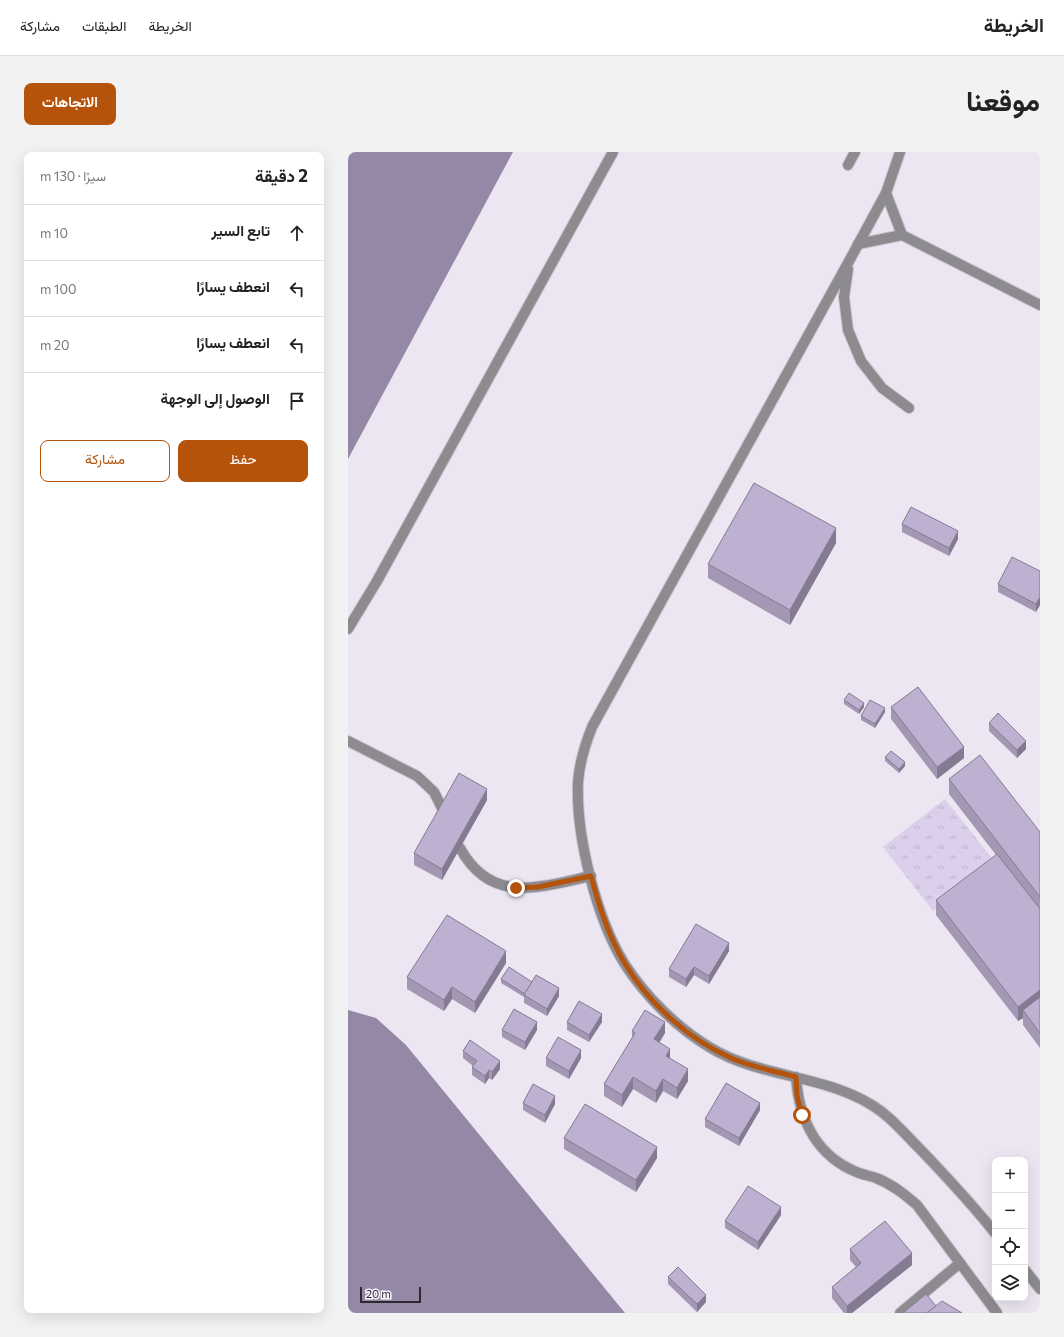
<!DOCTYPE html>
<html lang="ar">
<head>
<meta charset="utf-8">
<style>
  :root { --surface:#fff; --page:#f2f2f2; --text:#222; --muted:#767676; --line:#e0e0e0; --accent:#b45309 }
  body { margin:0; font-family:Commissioner,Vazirmatn,sans-serif; background:var(--page); color:var(--text); direction:rtl }
  .controls { position:absolute; right:12px; bottom:12px; display:grid; overflow:hidden; border-radius:8px; box-shadow:0 4px 16px #0002 }
  .controls button { width:36px; height:36px; display:grid; place-items:center; padding:0; border:0; border-bottom:1px solid var(--line); background:var(--surface); color:var(--text); font:20px sans-serif }
  .scale { position:absolute; left:12px; bottom:10px; width:61px; box-sizing:border-box; padding-left:4px; border:2px solid #2c2a2e; border-top:0; font-size:11px; line-height:14px; white-space:nowrap; color:#2c2a2e; -webkit-text-stroke:3px #f8f4ff; paint-order:stroke }
  .stop { position:absolute; width:12px; height:12px; margin:-9px; border:3px solid #b45309; border-radius:50%; background:#fff }
  .stop.end { background:#b45309; border-color:#fff; box-shadow:0 1px 4px #0008 }
  .list { margin:0; padding:0; list-style:none }
  h2 { display:flex; justify-content:space-between; align-items:center; height:52px; margin:0; padding:0 16px; font-size:17px }
  h2 small { font-size:13px; font-weight:400; color:var(--muted) }
  .list li { display:grid; grid-template-columns:26px 1fr auto; gap:12px; align-items:center; box-sizing:border-box; height:56px; padding:0 16px; border-top:1px solid var(--line) }
  .list b { display:block; font-size:15px; white-space:nowrap }
  .list em { font-size:13px; font-style:normal; color:var(--muted) }
  .actions { display:flex; gap:8px; padding:12px 16px }
  .actions a { flex:1; padding:9px 0; border:1px solid var(--accent); border-radius:8px; text-align:center; font-size:14px; color:var(--accent) }
  .actions .main { background:var(--accent); color:#fff }
  .icon { flex:none; width:22px; height:22px; fill:none; stroke:currentColor; stroke-width:2; stroke-linecap:round; stroke-linejoin:round }
  .map { position:relative; flex:none; width:692px; height:1161px; overflow:hidden; direction:ltr; border-radius:8px }
  header { display:flex; align-items:center; gap:24px; box-sizing:border-box; height:56px; padding:0 20px; background:var(--surface); border-bottom:1px solid var(--line) }
  header strong { font-size:19px }
  nav { display:flex; gap:22px; margin-inline-start:auto; font-size:14px }
  .intro { display:flex; align-items:center; justify-content:space-between; box-sizing:border-box; height:96px; padding:0 24px }
  h1 { margin:0; font-size:28px }
  .button { padding:10px 18px; border-radius:8px; background:var(--accent); color:#fff; font-size:14px; font-weight:700 }
  main { display:flex; gap:24px; padding:0 24px }
  aside { flex:1; background:var(--surface); border-radius:8px; box-shadow:0 4px 16px #0002 }
  .map>svg:first-child { display:block }
  .grass { fill:url(#grass-tufts) }
  .water { fill:#9588a6 }
  .lines { fill:none; stroke-linecap:round; stroke-linejoin:round }
  .minor-casing { stroke:#c9c4ce; stroke-width:12 }
  .minor { stroke:#8d8b90; stroke-width:10 }
  .wall { fill:#a397b3 }
  .shaded-wall { fill:#847b92 }
  .building { fill:#bdb0d0; stroke:#847b92 }
  .route { stroke:#b45309; stroke-width:5 }
</style>
</head>
<body>
<header>
<strong>الخريطة</strong>
<nav><a>الخريطة</a><a>الطبقات</a><a>مشاركة</a></nav>
</header>
<div class="intro"><h1>موقعنا</h1><a class="button">الاتجاهات</a></div>
<main>
<div class="map">
<svg width="692" height="1161" viewBox="0 0 692 1161">
  <defs>
    <pattern id="grass-tufts" width="24" height="20" patternUnits="userSpaceOnUse"><rect width="24" height="20" fill="#dbcfeb"/><path d="M3 7l-1-3M5 7V3M7 7l1-3M15 17l-1-3M17 17v-4M19 17l1-3" fill="none" stroke="#bcb2ca"/></pattern>
  </defs>
  <rect width="100%" height="100%" fill="#ebe6f1"/>
  <path class="grass" d="M 597,647 L 647,710 L 585,759 L 535,695 Z"/>
  <g class="water">
    <path d="M 0,0 L 165,0 L 0,307 Z"/>
    <path d="M 0,858 L 28,866 L 58,893 L 277,1161 L 0,1161 Z"/>
  </g>
  <g class="lines">
    <defs>
      <g id="minor">
        <path d="M 552,0 L 538,41 L 500,111 L 244,575 C 237,593 231,611 230,631 C 228,684 248,765 276,811 C 297,844 329,876 363,896 C 411,925 474,923 522,952 C 541,963 555,980 570,995 C 597,1023 623,1051 647,1081"/>
        <path d="M 500,13 L 507,0"/>
        <path d="M 538,41 L 554,83"/>
        <path d="M 510,92 L 554,83 L 692,153"/>
        <path d="M 500,117 L 496,145 L 500,178 L 513,209 L 534,236 L 561,256"/>
        <path d="M 0,477 L 29,429 L 265,0"/>
        <path d="M 0,589 L 69,624 L 86,640 L 96,660"/>
        <path d="M 112,696 C 143,753 192,735 243,724"/>
        <path d="M 448,925 C 451,968 469,1005 511,1021 C 516,1023 523,1024 528,1026 C 544,1032 556,1042 569,1053 L 649,1161"/>
        <path d="M 677,1118 L 692,1137"/>
        <path d="M 552,1161 L 612,1111"/>
      </g>
    </defs>
    <use href="#minor" class="minor-casing"/>
    <use href="#minor" class="minor"/>
  </g>
  <g class="wall">
    <path d="M 554,372 L 610,387 L 601,404 L 554,380 Z"/>
    <path d="M 488,391 L 442,473 L 360,426 L 360,412 Z"/>
    <path d="M 692,419 L 692,453 L 688,460 L 650,440 L 650,432 Z"/>
    <path d="M 496,548 L 516,555 L 511,562 L 496,552 Z"/>
    <path d="M 543,555 L 616,606 L 589,627 L 543,567 Z"/>
    <path d="M 537,560 L 527,576 L 513,568 L 513,564 Z"/>
    <path d="M 641,571 L 678,597 L 669,606 L 641,579 Z"/>
    <path d="M 537,605 L 557,614 L 551,621 L 537,609 Z"/>
    <path d="M 601,627 L 692,680 L 692,896 L 675,873 L 675,866 L 670,869 L 588,763 L 588,748 L 648,703 L 601,642 Z"/>
    <path d="M 139,648 L 94,728 L 66,713 L 66,701 Z"/>
    <path d="M 381,799 L 361,832 L 346,823 L 338,835 L 321,825 L 321,817 Z"/>
    <path d="M 158,811 L 127,861 L 104,847 L 96,859 L 59,837 L 59,825 Z"/>
    <path d="M 153,827 L 184,830 L 211,844 L 199,864 L 176,851 L 176,845 L 153,831 Z"/>
    <path d="M 219,870 L 254,870 L 241,890 L 219,878 Z"/>
    <path d="M 154,878 L 189,878 L 177,898 L 154,885 Z"/>
    <path d="M 284,879 L 317,881 L 311,891 L 322,906 L 340,929 L 329,947 L 315,939 L 308,951 L 285,937 L 274,955 L 256,944 L 256,932 L 284,887 Z"/>
    <path d="M 115,899 L 152,917 L 144,928 L 141,926 L 137,932 L 124,923 L 124,915 L 125,914 L 115,906 Z"/>
    <path d="M 198,906 L 233,906 L 221,927 L 198,914 Z"/>
    <path d="M 175,951 L 207,952 L 197,971 L 175,958 Z"/>
    <path d="M 412,958 L 391,994 L 357,975 L 357,967 Z"/>
    <path d="M 216,986 L 309,1006 L 288,1040 L 216,997 Z"/>
    <path d="M 433,1063 L 410,1098 L 377,1076 L 377,1069 Z"/>
    <path d="M 502,1097 L 564,1113 L 504,1161 L 496,1161 L 484,1146 L 484,1135 L 508,1115 L 502,1108 Z"/>
    <path d="M 320,1125 L 358,1150 L 349,1160 L 320,1132 Z"/>
  </g>
  <g class="shaded-wall">
    <path d="M 488,376 L 488,391 L 442,473 L 442,458 Z"/>
    <path d="M 610,379 L 610,387 L 601,404 L 601,396 Z"/>
    <path d="M 692,445 L 692,453 L 688,460 L 688,452 Z"/>
    <path d="M 516,551 L 516,555 L 511,562 L 511,558 Z"/>
    <path d="M 537,556 L 537,560 L 527,576 L 527,572 Z"/>
    <path d="M 678,589 L 678,597 L 669,606 L 669,598 Z"/>
    <path d="M 616,595 L 616,606 L 589,627 L 589,615 Z"/>
    <path d="M 557,610 L 557,614 L 551,621 L 551,617 Z"/>
    <path d="M 139,637 L 139,648 L 94,728 L 94,717 Z"/>
    <path d="M 381,791 L 381,799 L 361,832 L 361,824 Z"/>
    <path d="M 158,799 L 158,811 L 127,861 L 127,850 Z"/>
    <path d="M 346,815 L 346,823 L 338,835 L 338,827 Z"/>
    <path d="M 104,835 L 104,847 L 96,859 L 96,848 Z"/>
    <path d="M 211,836 L 211,844 L 199,864 L 199,857 Z"/>
    <path d="M 692,838 L 692,852 L 675,858 L 675,866 L 670,869 L 670,855 Z"/>
    <path d="M 254,862 L 254,870 L 241,890 L 241,883 Z"/>
    <path d="M 189,870 L 189,878 L 177,898 L 177,890 Z"/>
    <path d="M 317,870 L 317,881 L 306,899 L 306,887 Z"/>
    <path d="M 322,897 L 322,909 L 318,904 Z"/>
    <path d="M 233,898 L 233,906 L 221,927 L 221,919 Z"/>
    <path d="M 152,909 L 152,917 L 144,928 L 144,920 Z"/>
    <path d="M 340,917 L 340,929 L 329,947 L 329,936 Z"/>
    <path d="M 141,918 L 141,926 L 137,932 L 137,924 Z"/>
    <path d="M 285,925 L 285,937 L 274,955 L 274,943 Z"/>
    <path d="M 315,927 L 315,939 L 308,951 L 308,939 Z"/>
    <path d="M 207,944 L 207,952 L 197,971 L 197,963 Z"/>
    <path d="M 412,951 L 412,958 L 391,994 L 391,986 Z"/>
    <path d="M 309,995 L 309,1006 L 288,1040 L 288,1028 Z"/>
    <path d="M 433,1055 L 433,1063 L 410,1098 L 410,1090 Z"/>
    <path d="M 564,1101 L 564,1113 L 504,1161 L 499,1161 L 499,1154 Z"/>
    <path d="M 358,1143 L 358,1150 L 349,1160 L 349,1152 Z"/>
  </g>
  <g class="building">
    <path d="M 406,331 L 488,376 L 442,458 L 360,412 Z"/>
    <path d="M 563,355 L 610,379 L 601,396 L 554,372 Z"/>
    <path d="M 664,405 L 692,419 L 692,445 L 688,452 L 650,432 Z"/>
    <path d="M 570,535 L 616,595 L 589,615 L 543,555 Z"/>
    <path d="M 501,541 L 516,551 L 511,558 L 496,548 Z"/>
    <path d="M 522,548 L 537,556 L 527,572 L 513,564 Z"/>
    <path d="M 650,561 L 678,589 L 669,598 L 641,571 Z"/>
    <path d="M 543,599 L 557,610 L 551,617 L 537,605 Z"/>
    <path d="M 632,603 L 692,680 L 692,745 L 601,627 Z"/>
    <path d="M 111,621 L 139,637 L 94,717 L 66,701 Z"/>
    <path d="M 649,702 L 692,757 L 692,838 L 670,855 L 588,748 Z"/>
    <path d="M 99,763 L 158,799 L 127,850 L 104,835 L 96,848 L 59,825 Z"/>
    <path d="M 348,772 L 381,791 L 361,824 L 346,815 L 338,827 L 321,817 Z"/>
    <path d="M 161,815 L 184,830 L 177,842 L 153,827 Z"/>
    <path d="M 188,823 L 211,836 L 199,857 L 176,843 Z"/>
    <path d="M 692,845 L 692,881 L 675,858 Z"/>
    <path d="M 231,849 L 254,862 L 241,883 L 219,870 Z"/>
    <path d="M 166,857 L 189,870 L 177,890 L 154,878 Z"/>
    <path d="M 297,858 L 317,870 L 306,887 L 322,897 L 318,904 L 340,917 L 329,936 L 315,927 L 308,939 L 285,925 L 274,943 L 256,932 L 287,881 L 284,879 Z"/>
    <path d="M 210,885 L 233,898 L 221,919 L 198,906 Z"/>
    <path d="M 122,888 L 152,909 L 144,920 L 141,918 L 137,924 L 124,915 L 129,909 L 115,899 Z"/>
    <path d="M 378,931 L 412,951 L 391,986 L 357,967 Z"/>
    <path d="M 185,932 L 207,944 L 197,963 L 175,951 Z"/>
    <path d="M 237,952 L 309,995 L 288,1028 L 216,986 Z"/>
    <path d="M 400,1034 L 433,1055 L 410,1090 L 377,1069 Z"/>
    <path d="M 537,1069 L 564,1101 L 499,1154 L 484,1135 L 513,1111 L 502,1097 Z"/>
    <path d="M 330,1115 L 358,1143 L 349,1152 L 320,1125 Z"/>
    <path d="M 578,1142 L 588,1154 L 579,1161 L 555,1161 Z"/>
    <path d="M 594,1149 L 614,1161 L 579,1161 Z"/>
  </g>
  <g class="lines">
    <path class="route" d="M 168,736 L 190,735 L 243,724 C 251,754 260,783 276,810 C 300,851 340,887 383,906 C 403,915 427,919 448,925 L 449,944 L 454,963"/>
  </g>
</svg>
<div class="controls">
<button>+</button>
<button>−</button>
<button><svg class="icon" aria-label="locate" viewBox="0 0 24 24"><circle cx="12" cy="12" r="6"/><path d="M12 2v4M12 18v4M2 12h4M18 12h4"/></svg></button>
<button><svg class="icon" aria-label="layers" viewBox="0 0 24 24"><path d="M12 4l9 5-9 5-9-5zM3 14l9 5 9-5"/></svg></button>
</div>
<div class="scale">20 m</div>
<div class="stop" style="left:454px;top:963px"></div>
<div class="stop end" style="left:168px;top:736px"></div>
</div>
<aside>
<h2>2 دقيقة<small>سيرًا · 130 m</small></h2>
<ul class="list">
<li><svg class="icon" aria-label="ahead" viewBox="0 0 24 24"><path d="M12 20V5M6 11l6-6 6 6"/></svg><div><b>تابع السير</b></div><em>10 m</em></li>
<li><svg class="icon" aria-label="left" viewBox="0 0 24 24"><path d="M17 20v-9H6M10 6l-5 5 5 5"/></svg><div><b>انعطف يسارًا</b></div><em>100 m</em></li>
<li><svg class="icon" aria-label="left" viewBox="0 0 24 24"><path d="M17 20v-9H6M10 6l-5 5 5 5"/></svg><div><b>انعطف يسارًا</b></div><em>20 m</em></li>
<li><svg class="icon" aria-label="arrive" viewBox="0 0 24 24"><path d="M6 21V4h12l-3 4 3 4H6"/></svg><div><b>الوصول إلى الوجهة</b></div></li>
</ul>
<div class="actions"><a class="main">حفظ</a><a>مشاركة</a></div>
</aside>
</main>
</body>
</html>
